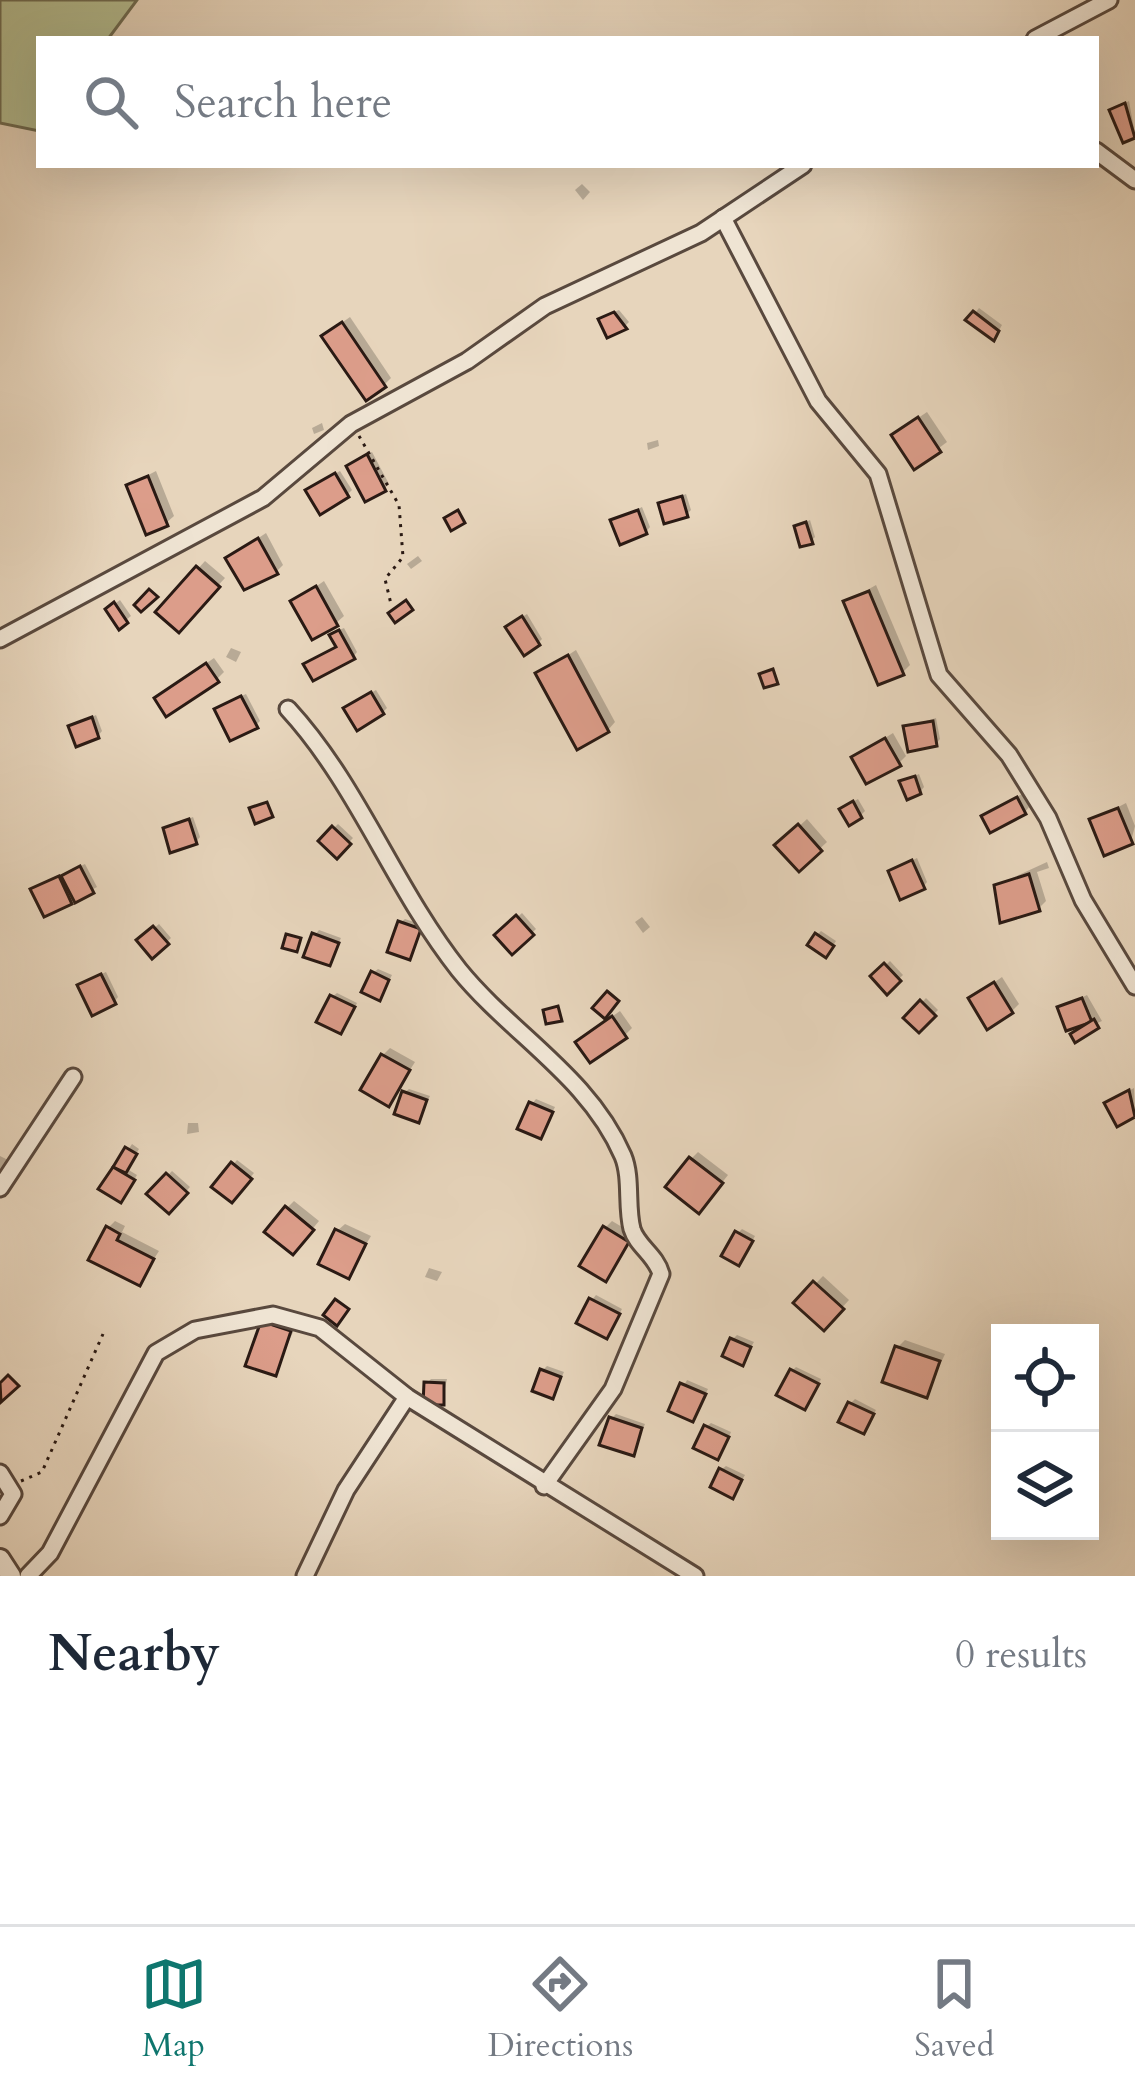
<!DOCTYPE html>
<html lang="en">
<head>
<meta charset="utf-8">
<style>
  :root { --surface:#fff; --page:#f2f2f3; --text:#1f2937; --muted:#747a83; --line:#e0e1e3; --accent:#0f766e }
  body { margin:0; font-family:Cardo,serif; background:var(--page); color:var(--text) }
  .controls { position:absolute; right:36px; bottom:36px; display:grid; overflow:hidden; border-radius:0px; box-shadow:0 12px 48px #0002 }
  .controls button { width:108px; height:108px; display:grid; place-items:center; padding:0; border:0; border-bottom:3px solid var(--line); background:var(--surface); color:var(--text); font:60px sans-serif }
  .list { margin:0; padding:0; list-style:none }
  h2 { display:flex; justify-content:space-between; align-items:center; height:156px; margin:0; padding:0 48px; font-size:51px }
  h2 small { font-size:39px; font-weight:400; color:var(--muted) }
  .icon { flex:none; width:66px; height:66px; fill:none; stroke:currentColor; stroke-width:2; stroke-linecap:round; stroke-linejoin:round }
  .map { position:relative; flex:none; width:1135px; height:1576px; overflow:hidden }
  .search { position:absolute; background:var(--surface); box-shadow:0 12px 48px #0002; left:36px; right:36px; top:36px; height:132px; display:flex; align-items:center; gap:30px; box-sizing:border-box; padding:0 42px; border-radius:0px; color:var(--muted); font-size:45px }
  .sheet { height:348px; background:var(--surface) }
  nav { display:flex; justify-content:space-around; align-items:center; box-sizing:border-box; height:168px; border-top:3px solid var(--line); background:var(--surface); font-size:33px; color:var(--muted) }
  nav a { display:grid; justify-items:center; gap:6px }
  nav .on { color:var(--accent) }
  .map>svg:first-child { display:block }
  .green { fill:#b4bd91; stroke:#6f6c52; stroke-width:3 }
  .shadow { fill:#0003 }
  .building { fill:#dc9d8a; stroke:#2a1a14; stroke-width:3 }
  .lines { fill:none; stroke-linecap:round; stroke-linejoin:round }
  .minor-casing { stroke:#59493e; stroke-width:21 }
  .tertiary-casing { stroke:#59493e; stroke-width:24 }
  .path { stroke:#2a1a14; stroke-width:3; stroke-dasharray:3 6; stroke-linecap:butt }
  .minor { stroke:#efe4d3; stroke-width:15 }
  .tertiary { stroke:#efe4d3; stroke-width:18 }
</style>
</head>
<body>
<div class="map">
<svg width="1135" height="1576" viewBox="0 0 1135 1576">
  <rect width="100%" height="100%" fill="#e7d5bc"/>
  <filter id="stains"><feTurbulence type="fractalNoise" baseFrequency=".00167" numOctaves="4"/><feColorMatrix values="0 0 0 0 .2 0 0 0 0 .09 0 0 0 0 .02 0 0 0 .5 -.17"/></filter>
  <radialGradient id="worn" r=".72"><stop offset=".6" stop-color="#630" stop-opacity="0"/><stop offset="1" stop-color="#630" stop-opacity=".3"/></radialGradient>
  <path class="green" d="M 0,0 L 137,0 L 108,39 L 39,39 L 39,131 L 0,123 Z"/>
  <g class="shadow">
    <path d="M 1129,101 L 1135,134 L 1125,139 L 1112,110 Z"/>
    <path d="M 582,184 L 590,192 L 583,200 L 575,190 Z"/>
    <path d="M 979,308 L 1002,325 L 998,332 L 970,320 Z"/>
    <path d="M 619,310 L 629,322 L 625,326 L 606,315 Z"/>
    <path d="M 350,317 L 391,378 L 384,385 L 333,329 Z"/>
    <path d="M 927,412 L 947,442 L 915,466 L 902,429 Z"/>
    <path d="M 322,423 L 324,430 L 314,434 L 312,428 Z"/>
    <path d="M 658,440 L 659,446 L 648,450 L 647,443 Z"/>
    <path d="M 372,452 L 389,484 L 384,489 L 354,462 Z"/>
    <path d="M 156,471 L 174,516 L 166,523 L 129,485 Z"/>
    <path d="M 340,471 L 352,490 L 347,495 L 313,486 Z"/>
    <path d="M 686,494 L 691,510 L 687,514 L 662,504 Z"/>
    <path d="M 642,507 L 650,527 L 646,532 L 614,521 Z"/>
    <path d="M 810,520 L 815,537 L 811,541 L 797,527 Z"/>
    <path d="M 266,533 L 283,565 L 276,572 L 229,558 Z"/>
    <path d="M 418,556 L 422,561 L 411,569 L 407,564 Z"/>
    <path d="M 205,561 L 225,578 L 178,629 L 159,612 Z"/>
    <path d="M 324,581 L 344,616 L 336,623 L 294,602 Z"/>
    <path d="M 876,585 L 910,665 L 903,672 L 846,602 Z"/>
    <path d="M 120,600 L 131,616 L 120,625 L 113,605 Z"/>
    <path d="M 527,614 L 542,639 L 538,643 L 513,623 Z"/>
    <path d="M 344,628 L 357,652 L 353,657 L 338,646 L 337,631 Z"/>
    <path d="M 231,648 L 241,652 L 236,662 L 226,657 Z"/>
    <path d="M 576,650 L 615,722 L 608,730 L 539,674 Z"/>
    <path d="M 214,658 L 224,672 L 217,679 L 165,692 Z"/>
    <path d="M 376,690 L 387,708 L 383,712 L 351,705 Z"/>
    <path d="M 246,694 L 260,721 L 256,725 L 222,705 Z"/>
    <path d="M 96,715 L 102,731 L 98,736 L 72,727 Z"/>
    <path d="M 936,718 L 940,739 L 936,744 L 906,727 Z"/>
    <path d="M 893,733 L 906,756 L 899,763 L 854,757 Z"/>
    <path d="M 919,774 L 924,787 L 920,792 L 903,782 Z"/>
    <path d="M 1022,794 L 1029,807 L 1025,812 L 989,812 Z"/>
    <path d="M 858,799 L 865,811 L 860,816 L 847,805 Z"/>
    <path d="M 1126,803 L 1135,826 L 1131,841 L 1093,820 Z"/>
    <path d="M 193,817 L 200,837 L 196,842 L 166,828 Z"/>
    <path d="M 807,819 L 827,842 L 799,868 L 779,845 Z"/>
    <path d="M 338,824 L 353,838 L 337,855 L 322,840 Z"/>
    <path d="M 917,858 L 927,882 L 923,887 L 891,872 Z"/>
    <path d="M 1047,862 L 1049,868 L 1037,872 L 1046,901 L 1039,908 L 997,885 Z"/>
    <path d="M 85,864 L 97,887 L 70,901 L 38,886 Z"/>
    <path d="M 522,913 L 536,929 L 513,951 L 498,935 Z"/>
    <path d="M 642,917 L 650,927 L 643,933 L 635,922 Z"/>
    <path d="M 405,919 L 423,925 L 410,957 L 400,923 Z"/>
    <path d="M 159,924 L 171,938 L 153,955 L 140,940 Z"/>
    <path d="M 319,930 L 341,938 L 329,963 L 315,935 Z"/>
    <path d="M 821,931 L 836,941 L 830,950 L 817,935 Z"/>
    <path d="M 890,961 L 903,975 L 887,990 L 874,976 Z"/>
    <path d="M 378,969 L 392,975 L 383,993 L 373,973 Z"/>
    <path d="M 106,972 L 118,997 L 114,1002 L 85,982 Z"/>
    <path d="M 1002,977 L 1019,1004 L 1012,1011 L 971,999 Z"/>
    <path d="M 337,993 L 357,1003 L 345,1026 L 332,997 Z"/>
    <path d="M 1087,995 L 1102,1021 L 1074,1034 L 1090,1021 L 1061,1008 Z"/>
    <path d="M 926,998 L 938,1010 L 919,1029 L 907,1018 Z"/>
    <path d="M 620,1011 L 632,1028 L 625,1035 L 586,1035 Z"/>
    <path d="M 390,1048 L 415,1062 L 389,1103 L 383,1055 Z"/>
    <path d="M 1134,1088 L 1135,1114 L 1118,1123 L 1112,1100 Z"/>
    <path d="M 409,1089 L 430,1096 L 418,1119 L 404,1093 Z"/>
    <path d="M 536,1099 L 555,1107 L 540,1136 L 532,1104 Z"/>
    <path d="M 188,1123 L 198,1123 L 199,1132 L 187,1134 Z"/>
    <path d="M 132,1144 L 139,1149 L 127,1169 L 137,1175 L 125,1195 L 103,1188 Z"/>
    <path d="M 698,1152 L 728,1175 L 706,1203 L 691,1159 Z"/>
    <path d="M 0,1156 L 14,1163 L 0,1187 Z"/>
    <path d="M 237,1160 L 254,1173 L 232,1199 L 216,1186 Z"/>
    <path d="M 172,1171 L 190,1187 L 169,1210 L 150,1194 Z"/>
    <path d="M 294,1201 L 319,1221 L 300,1244 L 287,1208 Z"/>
    <path d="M 115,1221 L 125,1226 L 122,1232 L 159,1251 L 139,1282 L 108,1228 Z"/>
    <path d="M 612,1221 L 634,1234 L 612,1270 L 605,1228 Z"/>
    <path d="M 345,1224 L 371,1236 L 348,1275 L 337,1231 Z"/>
    <path d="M 742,1229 L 755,1236 L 743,1258 L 738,1233 Z"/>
    <path d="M 429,1268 L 442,1272 L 437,1281 L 425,1277 Z"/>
    <path d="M 823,1276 L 849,1300 L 824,1327 L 797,1303 Z"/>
    <path d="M 596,1295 L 622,1309 L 610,1331 L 592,1300 Z"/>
    <path d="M 264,1322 L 297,1323 L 275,1373 Z"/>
    <path d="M 737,1335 L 754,1342 L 742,1362 L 733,1339 Z"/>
    <path d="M 905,1340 L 945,1354 L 926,1395 L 898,1347 Z"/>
    <path d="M 547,1366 L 564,1372 L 553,1395 L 543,1370 Z"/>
    <path d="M 796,1367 L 821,1379 L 809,1402 L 792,1371 Z"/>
    <path d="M 431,1379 L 447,1379 L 442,1402 L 427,1383 Z"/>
    <path d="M 687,1380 L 708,1389 L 693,1418 L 672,1409 Z"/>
    <path d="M 855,1399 L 876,1410 L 867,1426 L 850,1404 Z"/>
    <path d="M 616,1414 L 645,1424 L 633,1453 L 611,1419 Z"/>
    <path d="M 711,1423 L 731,1432 L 722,1452 L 706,1427 Z"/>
    <path d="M 726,1466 L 745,1475 L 733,1495 L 721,1470 Z"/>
  </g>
  <g class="building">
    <path d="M 1125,103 L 1135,138 L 1123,143 L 1109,110 Z"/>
    <path d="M 973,311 L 999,331 L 994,341 L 965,320 Z"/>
    <path d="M 614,312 L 627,329 L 607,338 L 598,319 Z"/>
    <path d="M 342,322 L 386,387 L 366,401 L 321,336 Z"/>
    <path d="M 918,417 L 941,452 L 914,470 L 891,435 Z"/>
    <path d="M 367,454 L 386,491 L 365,502 L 346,466 Z"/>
    <path d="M 335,473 L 349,497 L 320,515 L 305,490 Z"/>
    <path d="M 148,476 L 168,526 L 146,535 L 126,485 Z"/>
    <path d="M 682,496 L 688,517 L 664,524 L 658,503 Z"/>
    <path d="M 458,510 L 465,523 L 451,531 L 444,518 Z"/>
    <path d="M 638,510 L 647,534 L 620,545 L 610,520 Z"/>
    <path d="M 806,522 L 813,544 L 800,547 L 794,526 Z"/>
    <path d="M 258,538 L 278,574 L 244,590 L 225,558 Z"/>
    <path d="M 196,566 L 220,587 L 179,633 L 155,612 Z"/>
    <path d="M 316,586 L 338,626 L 312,640 L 290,601 Z"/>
    <path d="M 149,589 L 158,597 L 141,612 L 134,605 Z"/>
    <path d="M 869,591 L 904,675 L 878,685 L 843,601 Z"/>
    <path d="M 406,600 L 413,610 L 395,623 L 388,613 Z"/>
    <path d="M 114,602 L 128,623 L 119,630 L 105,609 Z"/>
    <path d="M 522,616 L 540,645 L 524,656 L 505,627 Z"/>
    <path d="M 339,630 L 355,659 L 313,681 L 303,664 L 336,647 L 329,635 Z"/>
    <path d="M 568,655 L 609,732 L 577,750 L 535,673 Z"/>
    <path d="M 206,663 L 219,682 L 166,717 L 154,698 Z"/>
    <path d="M 773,669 L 778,684 L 764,688 L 759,674 Z"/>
    <path d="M 371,692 L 384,714 L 357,731 L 343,708 Z"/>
    <path d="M 241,696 L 258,728 L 230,741 L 214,709 Z"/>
    <path d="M 92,717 L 99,738 L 76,747 L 68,726 Z"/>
    <path d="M 933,721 L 937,746 L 908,752 L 903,726 Z"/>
    <path d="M 885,738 L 901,766 L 866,784 L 851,757 Z"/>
    <path d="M 915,776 L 921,794 L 907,800 L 899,781 Z"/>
    <path d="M 1017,797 L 1026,814 L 990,833 L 981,816 Z"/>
    <path d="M 853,801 L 862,818 L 849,826 L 839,809 Z"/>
    <path d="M 267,802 L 273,817 L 255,824 L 249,808 Z"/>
    <path d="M 1118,808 L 1133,844 L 1104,856 L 1089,819 Z"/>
    <path d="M 189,819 L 197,844 L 170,853 L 163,828 Z"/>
    <path d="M 798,824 L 822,851 L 799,872 L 774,845 Z"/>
    <path d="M 332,826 L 351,844 L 337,859 L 318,841 Z"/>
    <path d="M 912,860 L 925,889 L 900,900 L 888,871 Z"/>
    <path d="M 80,866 L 94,893 L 75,903 L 61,876 Z"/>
    <path d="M 1029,874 L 1040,911 L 1000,923 L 994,885 Z"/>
    <path d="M 59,876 L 72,904 L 44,917 L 30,889 Z"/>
    <path d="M 516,915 L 534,935 L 512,955 L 494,935 Z"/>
    <path d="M 398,921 L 421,929 L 410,960 L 387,952 Z"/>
    <path d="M 153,926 L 169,944 L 152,959 L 136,940 Z"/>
    <path d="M 312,933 L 339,943 L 330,966 L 303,957 Z"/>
    <path d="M 815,933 L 834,946 L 826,958 L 807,945 Z"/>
    <path d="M 286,934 L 301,938 L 297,952 L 282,948 Z"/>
    <path d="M 884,963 L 901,981 L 887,995 L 870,976 Z"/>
    <path d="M 371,971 L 389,980 L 380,1001 L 361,992 Z"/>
    <path d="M 101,974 L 116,1004 L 92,1016 L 77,985 Z"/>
    <path d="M 994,982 L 1013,1013 L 987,1030 L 968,998 Z"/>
    <path d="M 607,991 L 619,1001 L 605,1019 L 592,1008 Z"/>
    <path d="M 330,995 L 355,1007 L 341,1034 L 316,1022 Z"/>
    <path d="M 1082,998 L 1092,1022 L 1066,1031 L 1057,1007 Z"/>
    <path d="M 920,1000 L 936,1016 L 919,1033 L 903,1018 Z"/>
    <path d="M 558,1006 L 562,1021 L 546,1024 L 543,1010 Z"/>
    <path d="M 612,1016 L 627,1038 L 590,1063 L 575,1042 Z"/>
    <path d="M 1094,1019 L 1099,1028 L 1075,1043 L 1070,1034 Z"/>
    <path d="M 381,1054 L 410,1070 L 389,1107 L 360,1090 Z"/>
    <path d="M 1129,1090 L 1135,1117 L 1117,1127 L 1104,1103 Z"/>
    <path d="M 402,1091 L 427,1100 L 419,1123 L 394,1114 Z"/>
    <path d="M 529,1102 L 553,1112 L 541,1139 L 517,1129 Z"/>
    <path d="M 125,1147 L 137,1154 L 126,1173 L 113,1167 Z"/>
    <path d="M 689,1157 L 723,1183 L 699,1214 L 665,1187 Z"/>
    <path d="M 231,1162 L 252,1179 L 232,1203 L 211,1187 Z"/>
    <path d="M 113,1167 L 135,1180 L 121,1203 L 98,1189 Z"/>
    <path d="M 166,1173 L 188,1193 L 169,1214 L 146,1194 Z"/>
    <path d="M 285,1206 L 314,1230 L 293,1255 L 264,1232 Z"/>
    <path d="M 106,1226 L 120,1234 L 117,1240 L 154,1259 L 140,1286 L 88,1260 Z"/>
    <path d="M 603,1226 L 629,1242 L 606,1282 L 579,1266 Z"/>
    <path d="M 335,1229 L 366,1244 L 349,1279 L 318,1264 Z"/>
    <path d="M 735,1231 L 753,1241 L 739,1266 L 721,1256 Z"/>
    <path d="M 813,1281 L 844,1309 L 824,1331 L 793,1303 Z"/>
    <path d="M 589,1298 L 620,1314 L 607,1339 L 576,1323 Z"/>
    <path d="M 335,1299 L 349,1309 L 337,1326 L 323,1315 Z"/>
    <path d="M 261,1321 L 291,1331 L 276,1376 L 245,1366 Z"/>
    <path d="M 730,1338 L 751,1347 L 743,1366 L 722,1356 Z"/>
    <path d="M 895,1346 L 940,1361 L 927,1398 L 882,1382 Z"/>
    <path d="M 540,1369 L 561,1377 L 553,1399 L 532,1391 Z"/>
    <path d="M 790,1369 L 819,1384 L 805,1410 L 776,1395 Z"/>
    <path d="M 8,1375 L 19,1386 L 1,1402 L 0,1383 Z"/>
    <path d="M 424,1382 L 444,1383 L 444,1405 L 423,1405 Z"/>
    <path d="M 680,1383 L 706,1394 L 693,1422 L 668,1411 Z"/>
    <path d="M 848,1402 L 874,1414 L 864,1434 L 838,1422 Z"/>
    <path d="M 609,1417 L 642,1428 L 634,1456 L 599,1445 Z"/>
    <path d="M 704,1425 L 729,1437 L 718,1460 L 693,1448 Z"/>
    <path d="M 719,1468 L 742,1480 L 733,1499 L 710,1487 Z"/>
  </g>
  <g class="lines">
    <defs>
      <g id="minor">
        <path d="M 1035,39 L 1109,0"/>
        <path d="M 1096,151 L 1135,180"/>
        <path d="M 723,218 L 818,401 L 878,474 L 939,675 L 1009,755 L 1048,818 L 1083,900 L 1135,986"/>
        <path d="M 0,639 L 263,498 L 351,424 L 467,361 L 545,306 L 701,233 L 803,165"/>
        <path d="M 288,709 C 358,785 394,888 459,970 C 511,1034 589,1077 623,1156 C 632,1178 626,1206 632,1229 C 637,1246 656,1255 661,1274 L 613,1389 L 544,1486"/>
        <path d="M 0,1188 L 73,1077"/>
        <path d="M 0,1473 L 13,1494 L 0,1516"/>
        <path d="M 28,1576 L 50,1553 L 156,1353 L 195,1330 L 273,1315 L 320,1328 L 407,1397 L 695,1576"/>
        <path d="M 305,1576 L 346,1490 L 407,1397"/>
      </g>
      <path id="tertiary" d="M 0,1559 L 11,1576"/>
    </defs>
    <use href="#minor" class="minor-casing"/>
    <use href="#tertiary" class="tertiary-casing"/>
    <g class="path">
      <path d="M 359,436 L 399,505 L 403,557 L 385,579 L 391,604"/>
      <path d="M 21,1481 L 42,1472 L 103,1334"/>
    </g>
    <use href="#minor" class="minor"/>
    <use href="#tertiary" class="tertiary"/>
  </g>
  <rect width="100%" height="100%" filter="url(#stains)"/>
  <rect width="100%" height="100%" fill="url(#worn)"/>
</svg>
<div class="controls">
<button><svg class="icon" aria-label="locate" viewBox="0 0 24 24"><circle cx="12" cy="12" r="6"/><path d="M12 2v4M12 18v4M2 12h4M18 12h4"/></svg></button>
<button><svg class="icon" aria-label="layers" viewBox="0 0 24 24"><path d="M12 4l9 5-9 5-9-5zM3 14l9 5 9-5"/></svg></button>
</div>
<div class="search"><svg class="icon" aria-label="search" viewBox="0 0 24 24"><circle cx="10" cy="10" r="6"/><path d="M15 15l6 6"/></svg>Search here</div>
</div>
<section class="sheet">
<h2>Nearby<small>0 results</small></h2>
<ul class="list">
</ul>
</section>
<nav>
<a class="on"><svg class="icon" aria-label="map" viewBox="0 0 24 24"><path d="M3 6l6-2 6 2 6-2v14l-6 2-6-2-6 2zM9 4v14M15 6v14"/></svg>Map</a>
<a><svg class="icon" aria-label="directions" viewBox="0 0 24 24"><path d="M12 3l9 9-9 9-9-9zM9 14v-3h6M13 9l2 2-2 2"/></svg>Directions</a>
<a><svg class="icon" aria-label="saved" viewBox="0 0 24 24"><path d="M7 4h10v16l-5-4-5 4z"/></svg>Saved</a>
</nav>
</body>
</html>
